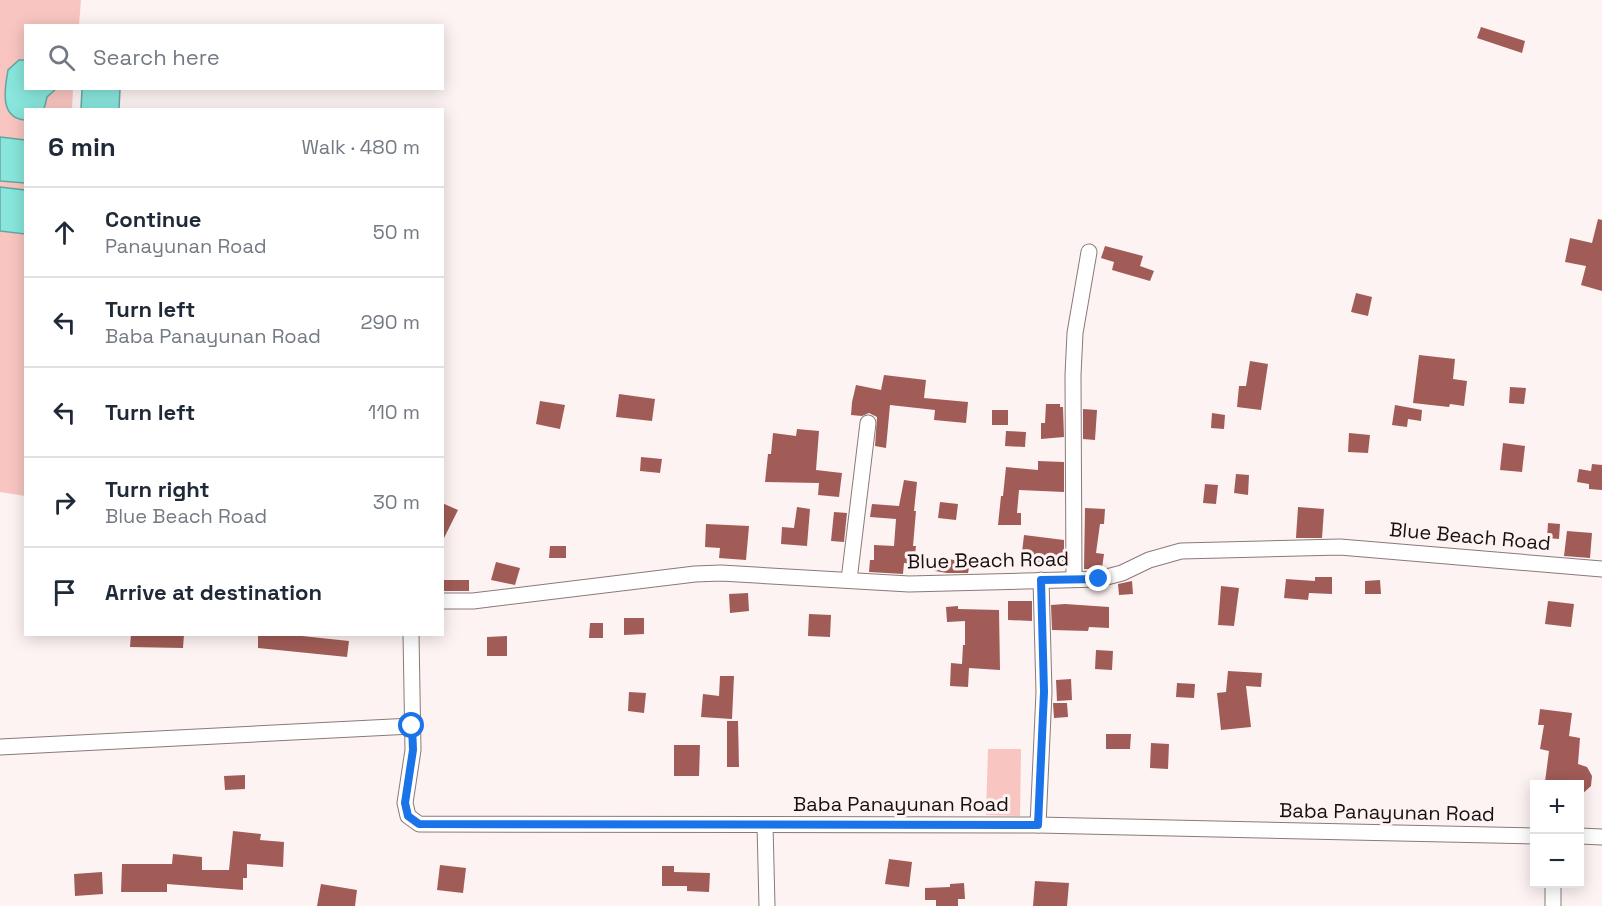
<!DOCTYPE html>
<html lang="en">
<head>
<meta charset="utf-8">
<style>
  :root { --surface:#fff; --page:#f6f6f7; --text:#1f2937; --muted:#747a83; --line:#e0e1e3 }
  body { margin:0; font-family:"Space Grotesk",sans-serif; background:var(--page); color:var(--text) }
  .controls { position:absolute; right:18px; bottom:18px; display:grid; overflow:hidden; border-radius:0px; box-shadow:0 3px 15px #0003 }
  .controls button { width:54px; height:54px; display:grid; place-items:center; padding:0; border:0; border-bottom:2px solid var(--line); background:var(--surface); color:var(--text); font:30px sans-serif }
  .stop { position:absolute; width:18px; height:18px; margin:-14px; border:4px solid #1a73e8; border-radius:50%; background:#fff }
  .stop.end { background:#1a73e8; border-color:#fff; box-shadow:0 2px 6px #0008 }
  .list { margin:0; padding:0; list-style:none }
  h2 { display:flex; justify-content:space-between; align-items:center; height:78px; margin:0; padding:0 24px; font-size:26px }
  h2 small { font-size:20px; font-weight:400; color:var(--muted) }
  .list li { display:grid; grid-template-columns:39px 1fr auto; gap:18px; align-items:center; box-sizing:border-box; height:90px; padding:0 24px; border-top:2px solid var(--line) }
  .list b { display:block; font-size:22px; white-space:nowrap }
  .list p { margin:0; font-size:20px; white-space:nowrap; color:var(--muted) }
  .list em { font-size:20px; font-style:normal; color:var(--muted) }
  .icon { flex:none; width:33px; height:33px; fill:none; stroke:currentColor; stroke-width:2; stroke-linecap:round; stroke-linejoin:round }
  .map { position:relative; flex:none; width:1602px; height:906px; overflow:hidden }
  .search { position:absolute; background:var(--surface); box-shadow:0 3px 15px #0003; left:24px; top:24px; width:420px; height:66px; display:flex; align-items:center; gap:15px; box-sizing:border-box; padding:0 21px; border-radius:0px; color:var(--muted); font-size:22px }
  .panel { position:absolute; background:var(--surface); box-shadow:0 3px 15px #0003; left:24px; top:108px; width:420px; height:528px; border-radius:0px }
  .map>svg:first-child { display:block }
  .green { fill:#f9c5c0 }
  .water { fill:#88e6dc; stroke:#66a69f; stroke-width:1.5 }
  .building { fill:#a15c57 }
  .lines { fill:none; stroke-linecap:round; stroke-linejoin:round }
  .minor-casing { stroke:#897a78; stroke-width:17 }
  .minor { stroke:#fff; stroke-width:15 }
  .route { stroke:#1a73e8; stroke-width:8 }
  .labels { text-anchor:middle; stroke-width:6; stroke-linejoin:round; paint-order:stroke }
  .street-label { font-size:20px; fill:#161110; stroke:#fdf3f2 }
</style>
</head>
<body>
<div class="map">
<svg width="1602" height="906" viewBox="0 0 1602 906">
  <rect width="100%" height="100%" fill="#fdf3f2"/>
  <g class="green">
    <path d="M 0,0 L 81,0 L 79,25 L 26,26 L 26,88 L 73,89 L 72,109 L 26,110 L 25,496 L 0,492 Z"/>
    <path d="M 988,749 L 1021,749 L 1020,816 L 986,815 Z"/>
  </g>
  <g class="water">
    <path d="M 19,60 L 25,60 L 26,88 L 56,89 L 47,97 L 44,109 L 26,110 L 25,120 C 0,118 4,91 8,70 Z"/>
    <path d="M 82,89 L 120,89 L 119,109 L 81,109 Z"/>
    <path d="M 0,137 L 25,140 L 25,183 L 0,181 Z"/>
    <path d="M 0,187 L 25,190 L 25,234 L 0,231 Z"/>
  </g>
  <g class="building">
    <path d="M 1481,27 L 1525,41 L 1522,53 L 1477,38 Z"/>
    <path d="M 1598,219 L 1602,220 L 1602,291 L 1581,285 L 1586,266 L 1565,262 L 1570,238 L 1592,243 Z"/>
    <path d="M 1105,246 L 1143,256 L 1140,266 L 1154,271 L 1150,281 L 1112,270 L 1114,262 L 1101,258 Z"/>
    <path d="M 1356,293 L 1372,297 L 1368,316 L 1351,312 Z"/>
    <path d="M 1419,355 L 1455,359 L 1453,379 L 1467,381 L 1464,406 L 1450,404 L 1449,407 L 1413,403 Z"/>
    <path d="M 1250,361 L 1268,364 L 1261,410 L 1237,407 L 1239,386 L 1246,386 Z"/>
    <path d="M 884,375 L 926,380 L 924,398 L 968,402 L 966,423 L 934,420 L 935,410 L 890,405 L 886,448 L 875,446 L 877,417 L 869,413 L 862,416 L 851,415 L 852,402 L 856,385 L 881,390 Z"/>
    <path d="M 1510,387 L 1526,388 L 1524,404 L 1509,403 Z"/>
    <path d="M 619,394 L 655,399 L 652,421 L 616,417 Z"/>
    <path d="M 540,401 L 565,405 L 560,429 L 536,424 Z"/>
    <path d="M 1046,404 L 1060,404 L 1060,407 L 1063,407 L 1064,437 L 1041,439 L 1041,423 L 1045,423 Z"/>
    <path d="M 1395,405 L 1422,410 L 1421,421 L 1408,419 L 1407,427 L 1392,425 Z"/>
    <path d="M 1083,409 L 1097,410 L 1095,440 L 1083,439 Z"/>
    <rect x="992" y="410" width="16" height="15"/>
    <path d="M 1212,413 L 1225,415 L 1224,429 L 1211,428 Z"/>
    <path d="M 797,429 L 819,431 L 816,470 L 842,473 L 839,497 L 818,495 L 819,483 L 765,482 L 768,454 L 771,454 L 773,433 L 796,436 Z"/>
    <path d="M 1006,431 L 1026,432 L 1025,447 L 1005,446 Z"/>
    <path d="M 1349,433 L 1370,435 L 1368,453 L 1348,452 Z"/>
    <path d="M 1503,443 L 1525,446 L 1522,472 L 1500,470 Z"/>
    <path d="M 641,457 L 662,459 L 660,473 L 640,471 Z"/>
    <path d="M 1038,461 L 1064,462 L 1064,492 L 1019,490 L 1017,513 L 1021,513 L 1021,525 L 998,525 L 1001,496 L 1003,496 L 1006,467 L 1038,470 Z"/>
    <path d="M 1592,464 L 1602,465 L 1602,490 L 1589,489 L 1589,484 L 1577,482 L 1579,469 L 1591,471 Z"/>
    <path d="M 1236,474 L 1249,475 L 1248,495 L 1234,493 Z"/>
    <path d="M 904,480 L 917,482 L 914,511 L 916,511 L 913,546 L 916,546 L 914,564 L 904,563 L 903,574 L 869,572 L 870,560 L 874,560 L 874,545 L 894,546 L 896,519 L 870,517 L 872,504 L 899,506 Z"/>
    <path d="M 1205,484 L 1218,485 L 1216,504 L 1203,503 Z"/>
    <path d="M 940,502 L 958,504 L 956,520 L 938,518 Z"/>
    <path d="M 442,503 L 458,510 L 442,542 Z"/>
    <path d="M 797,507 L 810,509 L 807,546 L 781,544 L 782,527 L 794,528 Z"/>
    <path d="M 1298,507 L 1324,509 L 1322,538 L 1296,538 Z"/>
    <path d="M 1085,508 L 1105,509 L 1104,524 L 1100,524 L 1096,553 L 1104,554 L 1102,568 L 1098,569 L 1084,569 Z"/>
    <path d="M 834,512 L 847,513 L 844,542 L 831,541 Z"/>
    <path d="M 1548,523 L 1560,524 L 1559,539 L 1547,538 Z"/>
    <path d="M 706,524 L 749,526 L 746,560 L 719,558 L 720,548 L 705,547 Z"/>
    <path d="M 1567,531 L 1592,533 L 1590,558 L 1564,556 Z"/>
    <path d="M 1024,535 L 1064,540 L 1064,566 L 1021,561 Z"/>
    <path d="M 550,546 L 566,546 L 566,558 L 549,558 Z"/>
    <path d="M 938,557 L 970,563 L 968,573 L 947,573 L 935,571 Z"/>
    <path d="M 496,562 L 520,568 L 515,585 L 491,580 Z"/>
    <path d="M 1315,577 L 1332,577 L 1332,594 L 1309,593 L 1308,600 L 1284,598 L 1286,579 L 1315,581 Z"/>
    <rect x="442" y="580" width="27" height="11"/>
    <path d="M 1380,580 L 1381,594 L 1365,594 L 1365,581 Z"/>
    <path d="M 1132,581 L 1133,594 L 1119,595 L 1118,584 Z"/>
    <path d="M 1221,586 L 1239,588 L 1234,626 L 1218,625 Z"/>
    <path d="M 748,593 L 749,611 L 730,613 L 729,594 Z"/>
    <path d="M 1008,601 L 1032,601 L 1032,621 L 1008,620 Z"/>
    <path d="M 1548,601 L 1574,604 L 1571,627 L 1545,624 Z"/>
    <path d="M 1065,604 L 1109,607 L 1109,628 L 1089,627 L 1088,631 L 1052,630 L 1051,605 Z"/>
    <path d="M 958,606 L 958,609 L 999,610 L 1000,670 L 969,668 L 968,687 L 950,686 L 951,663 L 962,664 L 963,645 L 965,645 L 965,621 L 947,622 L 946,607 Z"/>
    <path d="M 809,614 L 831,615 L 830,637 L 808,636 Z"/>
    <path d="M 624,618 L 644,618 L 644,634 L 624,635 Z"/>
    <path d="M 590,623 L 603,623 L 603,638 L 589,638 Z"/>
    <path d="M 131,634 L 184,634 L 183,648 L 130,647 Z"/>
    <path d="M 258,634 L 283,634 L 349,641 L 347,657 L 258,648 Z"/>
    <path d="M 507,636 L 507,656 L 487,656 L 487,637 Z"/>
    <path d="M 1096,650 L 1113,651 L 1112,670 L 1095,669 Z"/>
    <path d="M 1228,671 L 1262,673 L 1261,687 L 1246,686 L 1251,727 L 1221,730 L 1217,693 L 1226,692 Z"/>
    <path d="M 720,676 L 734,676 L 732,719 L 701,717 L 703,694 L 719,696 Z"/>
    <path d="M 1071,679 L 1072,700 L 1057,701 L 1056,680 Z"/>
    <path d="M 1177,683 L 1195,684 L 1194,698 L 1176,697 Z"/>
    <path d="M 629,692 L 646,693 L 644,713 L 628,711 Z"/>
    <path d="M 1053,703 L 1067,703 L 1068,717 L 1054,718 Z"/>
    <path d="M 1540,709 L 1572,713 L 1569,736 L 1580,738 L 1578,764 L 1587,767 L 1592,776 L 1591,786 L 1580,796 L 1580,784 L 1545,782 L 1549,751 L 1540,749 L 1544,725 L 1538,725 Z"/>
    <path d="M 727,721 L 738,721 L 739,767 L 727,767 Z"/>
    <path d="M 1106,734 L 1131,734 L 1130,749 L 1106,749 Z"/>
    <path d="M 1151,743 L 1169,744 L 1168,769 L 1150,768 Z"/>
    <path d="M 674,745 L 700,745 L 699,776 L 674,776 Z"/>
    <path d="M 245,775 L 245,789 L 225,790 L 224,776 Z"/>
    <path d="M 233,831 L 261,834 L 260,840 L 284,842 L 283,867 L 247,864 L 247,878 L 243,878 L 243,890 L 167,884 L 167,892 L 121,892 L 122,864 L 172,864 L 173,854 L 202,857 L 202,870 L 229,870 Z"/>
    <path d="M 889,859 L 912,862 L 909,887 L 885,884 Z"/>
    <path d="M 440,865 L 466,868 L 463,893 L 437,890 Z"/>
    <path d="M 662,866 L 674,866 L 674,872 L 710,873 L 709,892 L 687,891 L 687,886 L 662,886 Z"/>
    <path d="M 102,872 L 103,894 L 75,896 L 74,874 Z"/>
    <path d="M 1035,881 L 1069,883 L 1067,906 L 1033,906 Z"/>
    <path d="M 964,883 L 965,899 L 958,899 L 958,906 L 936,906 L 936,900 L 925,900 L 925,888 L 950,887 L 950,884 Z"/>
    <path d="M 321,884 L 357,890 L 355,906 L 317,906 Z"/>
  </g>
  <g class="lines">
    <defs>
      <g id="minor">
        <path d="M 1074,579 L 1073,375 L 1075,333 L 1089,252"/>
        <path d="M 849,580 L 868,423"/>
        <path d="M 442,601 L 473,601 L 695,574 L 721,573 L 909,584 L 1099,579 L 1122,573 L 1149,560 L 1181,551 L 1340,547 L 1602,569"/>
        <path d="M 411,634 L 413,750 L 405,803 L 408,816 L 419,824 L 1038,825 L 1534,836"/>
        <path d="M 0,747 L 412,726"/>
        <path d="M 765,825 L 767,906"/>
        <path d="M 1038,825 L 1044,692 L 1041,580"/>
        <path d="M 1580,836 L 1602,837"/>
        <path d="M 1553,906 L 1553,884"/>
      </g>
    </defs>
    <use href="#minor" class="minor-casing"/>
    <use href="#minor" class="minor"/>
  </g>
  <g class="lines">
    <path class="route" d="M 412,726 L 413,750 L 405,803 L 408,816 L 419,824 L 1038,825 L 1044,692 L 1041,580 L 1099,579"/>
  </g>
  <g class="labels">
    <g class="street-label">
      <text transform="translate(1470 536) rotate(5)" y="7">Blue Beach Road</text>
      <text transform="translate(988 560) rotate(-1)" y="7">Blue Beach Road</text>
      <text x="901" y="811">Baba Panayunan Road</text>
      <text transform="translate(1387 812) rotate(1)" y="7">Baba Panayunan Road</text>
    </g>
  </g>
</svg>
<div class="controls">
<button>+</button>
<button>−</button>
</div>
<div class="stop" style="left:412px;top:726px"></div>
<div class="stop end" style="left:1099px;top:579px"></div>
<div class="search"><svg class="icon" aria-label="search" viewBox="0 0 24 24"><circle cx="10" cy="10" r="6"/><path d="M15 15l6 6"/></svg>Search here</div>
<section class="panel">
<h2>6 min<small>Walk · 480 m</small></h2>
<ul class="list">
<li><svg class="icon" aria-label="ahead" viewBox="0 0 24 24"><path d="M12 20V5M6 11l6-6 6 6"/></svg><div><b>Continue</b><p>Panayunan Road</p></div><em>50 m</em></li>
<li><svg class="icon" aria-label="left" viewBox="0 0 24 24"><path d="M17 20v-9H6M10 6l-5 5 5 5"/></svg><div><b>Turn left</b><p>Baba Panayunan Road</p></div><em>290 m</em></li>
<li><svg class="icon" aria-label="left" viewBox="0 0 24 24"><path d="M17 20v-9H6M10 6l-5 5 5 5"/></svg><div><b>Turn left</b></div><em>110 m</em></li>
<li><svg class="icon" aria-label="right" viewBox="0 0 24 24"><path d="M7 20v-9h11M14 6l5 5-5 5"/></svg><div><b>Turn right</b><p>Blue Beach Road</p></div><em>30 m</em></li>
<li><svg class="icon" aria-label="arrive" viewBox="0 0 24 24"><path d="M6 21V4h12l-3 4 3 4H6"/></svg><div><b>Arrive at destination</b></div></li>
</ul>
</section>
</div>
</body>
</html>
